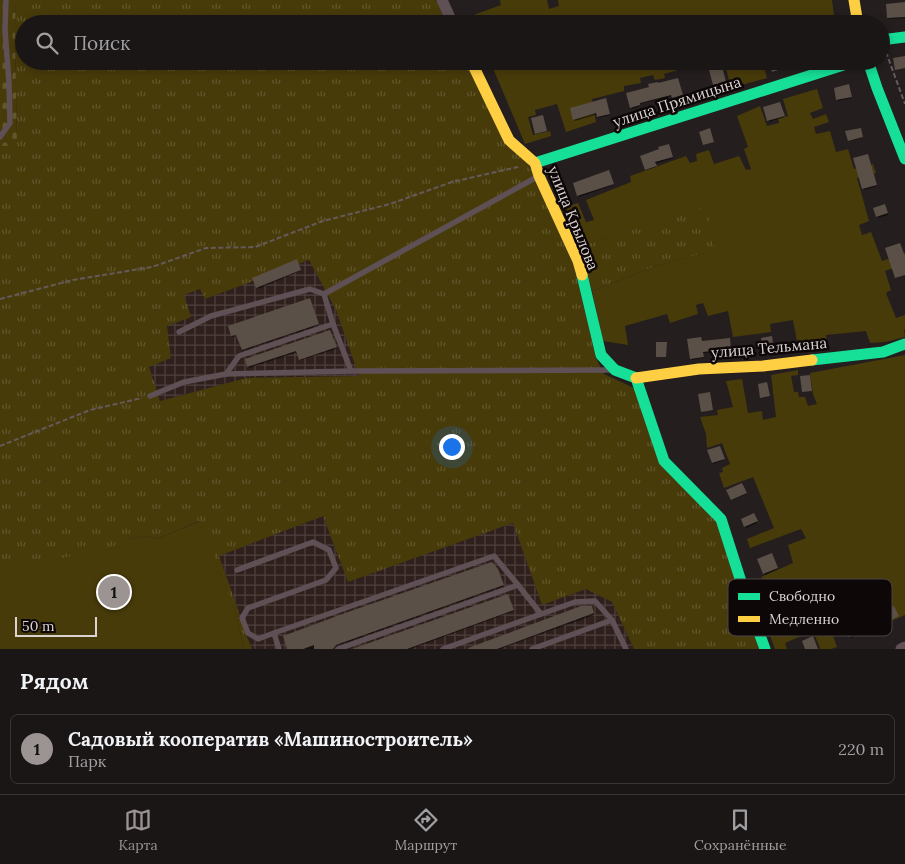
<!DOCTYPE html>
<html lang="ru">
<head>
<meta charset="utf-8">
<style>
  :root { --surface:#1b1616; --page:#241f1f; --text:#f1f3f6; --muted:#a09fa1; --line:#393535; --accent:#9b9493 }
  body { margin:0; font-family:Lora,serif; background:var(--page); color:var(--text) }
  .scale { position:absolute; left:15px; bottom:12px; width:82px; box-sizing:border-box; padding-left:5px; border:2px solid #dbd3d2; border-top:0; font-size:14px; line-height:18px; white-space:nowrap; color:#dbd3d2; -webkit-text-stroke:4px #0d0807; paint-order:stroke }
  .you { position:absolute; left:451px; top:446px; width:18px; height:18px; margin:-12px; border:4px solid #fff; border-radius:50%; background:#1a73e8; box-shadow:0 0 0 8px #1a73e833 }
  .badge { display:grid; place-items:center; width:32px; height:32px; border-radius:50%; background:var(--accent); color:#111; font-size:16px; font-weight:700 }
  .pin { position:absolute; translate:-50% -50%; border:2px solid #fff; box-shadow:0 1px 5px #0006 }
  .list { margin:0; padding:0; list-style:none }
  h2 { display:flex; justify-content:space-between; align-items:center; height:65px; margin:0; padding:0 20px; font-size:21px }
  h2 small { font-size:16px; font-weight:400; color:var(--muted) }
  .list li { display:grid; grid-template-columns:32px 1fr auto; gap:15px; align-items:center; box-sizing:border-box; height:70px; margin:0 10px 10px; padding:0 10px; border:1px solid var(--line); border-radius:8px }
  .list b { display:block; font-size:19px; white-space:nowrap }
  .list p { margin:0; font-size:16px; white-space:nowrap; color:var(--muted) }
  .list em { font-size:16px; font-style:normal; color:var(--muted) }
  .icon { flex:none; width:28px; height:28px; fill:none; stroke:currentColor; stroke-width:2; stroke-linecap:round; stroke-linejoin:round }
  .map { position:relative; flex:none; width:905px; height:649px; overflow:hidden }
  .search { position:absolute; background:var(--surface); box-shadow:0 2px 8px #0003; left:15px; right:15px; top:15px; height:55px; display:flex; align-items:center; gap:12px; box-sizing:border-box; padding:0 18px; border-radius:28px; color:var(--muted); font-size:19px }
  .sheet { height:145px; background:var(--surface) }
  nav { display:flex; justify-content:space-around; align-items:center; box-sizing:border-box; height:70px; border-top:1px solid var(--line); background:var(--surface); font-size:14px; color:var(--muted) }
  nav a { display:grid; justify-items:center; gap:2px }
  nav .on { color:var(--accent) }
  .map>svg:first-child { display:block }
  .industrial { fill:url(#industrial-grid) }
  .grass { fill:url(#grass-tufts); fill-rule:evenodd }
  .cemetery { fill:url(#cemetery-stones) }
  .garden { fill:#483b0a }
  .shadow { fill:#0007 }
  .building { fill:#5b5047 }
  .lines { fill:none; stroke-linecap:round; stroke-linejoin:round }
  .path { stroke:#645a5c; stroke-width:2; stroke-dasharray:5 2.5; stroke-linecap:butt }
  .lane { stroke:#5e5055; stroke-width:5.5 }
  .street { stroke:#5e5055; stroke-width:11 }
  .fast { stroke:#16e098; stroke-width:11 }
  .slow { stroke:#ffcf43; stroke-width:11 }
  .labels { text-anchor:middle; stroke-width:5; stroke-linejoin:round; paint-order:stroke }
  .street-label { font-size:15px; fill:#dbd3d2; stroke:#0d0807 }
  .key { fill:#0d0807; stroke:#4b4544; stroke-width:1 }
  .key-label { font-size:14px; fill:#dbd3d2 }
</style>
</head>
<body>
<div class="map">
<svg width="905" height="649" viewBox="0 0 905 649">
  <defs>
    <pattern id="industrial-grid" width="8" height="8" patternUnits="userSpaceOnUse" patternTransform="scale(1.25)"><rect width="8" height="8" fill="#30201d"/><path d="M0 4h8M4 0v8" fill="none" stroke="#4d403d"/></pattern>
    <pattern id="grass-tufts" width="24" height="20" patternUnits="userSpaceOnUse" patternTransform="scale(1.25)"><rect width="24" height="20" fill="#483b0a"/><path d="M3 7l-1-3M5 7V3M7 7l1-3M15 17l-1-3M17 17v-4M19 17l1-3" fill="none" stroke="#62562d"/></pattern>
    <pattern id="cemetery-stones" width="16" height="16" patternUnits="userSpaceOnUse" patternTransform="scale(1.25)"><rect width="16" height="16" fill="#483b0a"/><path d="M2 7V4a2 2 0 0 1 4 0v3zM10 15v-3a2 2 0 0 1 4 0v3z" fill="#62562d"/></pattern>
  </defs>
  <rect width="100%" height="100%" fill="#241e1e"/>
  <g class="industrial">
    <path d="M 309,260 L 336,310 L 359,376 L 246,378 L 160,401 L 148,366 L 171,358 L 167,326 L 184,295 L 200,289 L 205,299 Z"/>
    <path d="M 323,516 L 348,582 L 513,523 L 542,605 L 586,589 L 612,602 L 634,649 L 252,649 L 239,617 L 239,612 L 219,556 Z"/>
  </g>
  <g class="grass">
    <path d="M 16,0 L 436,0 L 447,24 L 24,24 L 24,61 L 464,61 L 531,169 L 574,266 L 596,358 L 604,374 L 636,389 L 661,465 L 717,522 L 759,649 L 634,649 L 612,602 L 586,589 L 542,605 L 513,523 L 348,582 L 323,516 L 219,556 L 239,612 L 239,617 L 252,649 L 244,649 L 236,614 L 199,521 L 157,539 L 147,536 L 129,539 L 124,546 L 0,571 L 0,146 L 17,146 L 15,28 ZM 309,260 L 336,310 L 359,376 L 246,378 L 160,401 L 149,367 L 171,358 L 167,326 L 191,317 L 184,295 L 200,289 L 205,299 Z"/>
    <path d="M 706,205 L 716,250 L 656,266 L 592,291 L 578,247 Z"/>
  </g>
  <path class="cemetery" d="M 0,0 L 16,0 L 15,28 L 17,146 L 0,146 Z"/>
  <g class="garden">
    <path d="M 500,0 L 547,0 L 549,9 L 559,6 L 558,0 L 832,0 L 835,24 L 472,24 L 468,17 L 501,5 Z"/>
    <path d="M 490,61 L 676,61 L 678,70 L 664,74 L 665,78 L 655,80 L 653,75 L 640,78 L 641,83 L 624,86 L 624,91 L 592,99 L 596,122 L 566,132 L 557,104 L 535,110 L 536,115 L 528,117 L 533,135 L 550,131 L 551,136 L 525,144 Z"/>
    <path d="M 724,61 L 762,61 L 767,78 L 731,88 Z"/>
    <path d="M 817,89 L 823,108 L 810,113 L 813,119 L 826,114 L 829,122 L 814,127 L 816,134 L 830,131 L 836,152 L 848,149 L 854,169 L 873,164 L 876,173 L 857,178 L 869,221 L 859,225 L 862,235 L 871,232 L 882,261 L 905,253 L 905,264 L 885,271 L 891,290 L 886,293 L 896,318 L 905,315 L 905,329 L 904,330 L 905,337 L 885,342 L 870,343 L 866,331 L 826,335 L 828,349 L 799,352 L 793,320 L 770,324 L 771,332 L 733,337 L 728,311 L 708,316 L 703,303 L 696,305 L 698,314 L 670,323 L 667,314 L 625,326 L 628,345 L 603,341 L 592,291 L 656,266 L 715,250 L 706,206 L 578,247 L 561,208 L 578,203 L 586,222 L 594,220 L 586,200 L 631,182 L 630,176 L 686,156 L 690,163 L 697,161 L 696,154 L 709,150 L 714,164 L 739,156 L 746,170 L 751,169 L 744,149 L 748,147 L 737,116 L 760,106 L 767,126 L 779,123 L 778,119 L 788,116 L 783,99 Z"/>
    <path d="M 905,355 L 905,615 L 873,629 L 862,607 L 828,621 L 837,647 L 831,649 L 819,649 L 820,648 L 813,631 L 785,643 L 787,649 L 775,649 L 756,598 L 769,591 L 761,577 L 793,563 L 788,545 L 806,538 L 801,529 L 750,548 L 747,539 L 774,528 L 753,477 L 724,488 L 719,473 L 723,472 L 722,468 L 730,464 L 722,443 L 707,448 L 706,434 L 700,417 L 718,415 L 717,410 L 733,407 L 726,381 L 742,379 L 748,413 L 762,411 L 763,420 L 776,417 L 771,375 L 798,370 L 798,375 L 791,376 L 794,392 L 798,392 L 799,397 L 805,397 L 808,406 L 817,404 L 813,394 L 810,373 Z"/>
    <path d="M 200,521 L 236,614 L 244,649 L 0,649 L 0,571 L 1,570 L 123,546 L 129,539 L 147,536 L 157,539 Z"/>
  </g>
  <g class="shadow">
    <path d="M 905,3 L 905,18 L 889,19 L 889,18 Z"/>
    <path d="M 787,61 L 789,68 L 773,72 L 773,71 Z"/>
    <path d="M 722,69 L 726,83 L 715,86 L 711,70 Z"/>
    <path d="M 678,80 L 682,96 L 673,99 L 672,96 L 639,104 L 640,106 L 632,109 L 631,107 Z"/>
    <path d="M 849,87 L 852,98 L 838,101 L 835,89 Z"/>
    <path d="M 606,100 L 610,115 L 599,118 L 598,114 L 575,121 L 574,119 Z"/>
    <path d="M 780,105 L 784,117 L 769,122 L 764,108 Z"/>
    <path d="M 861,130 L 862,138 L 849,141 L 849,140 Z"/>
    <path d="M 669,146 L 673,158 L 655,164 L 656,167 L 647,170 L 642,156 Z"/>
    <path d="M 868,156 L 877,186 L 864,190 L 854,159 Z"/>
    <path d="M 608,171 L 613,185 L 579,197 L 574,184 Z"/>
    <path d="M 885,205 L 888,215 L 878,218 L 875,208 Z"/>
    <path d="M 296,261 L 300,271 L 258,289 L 253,279 Z"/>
    <path d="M 310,299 L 319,325 L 243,351 L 238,336 L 233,337 L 232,336 L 229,327 Z"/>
    <path d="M 330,331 L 336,349 L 301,360 L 298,352 L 249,368 L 246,360 Z"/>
    <path d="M 730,341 L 731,350 L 703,353 L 704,358 L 692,360 L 692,359 L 702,343 Z"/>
    <path d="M 719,447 L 724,460 L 713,464 L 709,451 Z"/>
    <path d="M 742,484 L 746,494 L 733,500 L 728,490 Z"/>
    <path d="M 753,514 L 757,523 L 746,528 L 742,519 Z"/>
    <path d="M 771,554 L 778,569 L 765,575 L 758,560 Z"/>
    <path d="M 498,571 L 504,586 L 337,646 L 334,649 L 289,649 Z"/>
    <path d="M 508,595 L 514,611 L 411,649 L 356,649 Z"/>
    <path d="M 591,607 L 594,615 L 500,649 L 468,649 Z"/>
    <path d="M 857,619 L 863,633 L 851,638 L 844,624 Z"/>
  </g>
  <g class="building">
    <path d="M 905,2 L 905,17 L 887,18 L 886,4 Z"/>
    <path d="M 905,56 L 905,68 L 895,70 L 893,58 Z"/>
    <path d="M 769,61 L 799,61 L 800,64 L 772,72 Z"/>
    <path d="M 722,66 L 726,82 L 713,85 L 709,70 Z"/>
    <path d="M 678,78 L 683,95 L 672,98 L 671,95 L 640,103 L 640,105 L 630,108 L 626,93 L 649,87 L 648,84 L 658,82 L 658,83 Z"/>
    <path d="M 849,84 L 852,97 L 836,100 L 834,88 Z"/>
    <path d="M 606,98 L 610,114 L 597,117 L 596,113 L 573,120 L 570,108 Z"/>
    <path d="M 780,102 L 785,116 L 767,121 L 763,107 Z"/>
    <path d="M 543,115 L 547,131 L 535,134 L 531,118 Z"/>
    <path d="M 710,128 L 714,142 L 703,145 L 699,132 Z"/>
    <path d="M 861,128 L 863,137 L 848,141 L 845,131 Z"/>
    <path d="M 669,144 L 673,157 L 655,162 L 657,166 L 645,170 L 640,156 L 659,149 L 658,147 Z"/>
    <path d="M 868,154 L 877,185 L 862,189 L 853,158 Z"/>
    <path d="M 609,170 L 614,184 L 577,196 L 573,183 Z"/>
    <path d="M 885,204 L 888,213 L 876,217 L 873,208 Z"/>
    <path d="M 900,243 L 905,256 L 905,275 L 895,278 L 885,248 Z"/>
    <path d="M 297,259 L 301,270 L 256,288 L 252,278 Z"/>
    <path d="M 310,298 L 319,324 L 242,350 L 236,335 L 231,336 L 228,326 Z"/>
    <path d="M 330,330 L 337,347 L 299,360 L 296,351 L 247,367 L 245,359 Z"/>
    <path d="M 772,336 L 774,350 L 763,351 L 761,338 Z"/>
    <path d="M 701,337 L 702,341 L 730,338 L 731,349 L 703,352 L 704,357 L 690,359 L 687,339 Z"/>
    <path d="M 656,342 L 667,342 L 666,357 L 656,357 Z"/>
    <path d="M 810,375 L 812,391 L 802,392 L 800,376 Z"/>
    <path d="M 767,382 L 770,396 L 760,398 L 758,384 Z"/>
    <path d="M 710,392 L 713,410 L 701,412 L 698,394 Z"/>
    <path d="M 720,446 L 725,459 L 712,463 L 707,450 Z"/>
    <path d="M 742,483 L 747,493 L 731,500 L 726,490 Z"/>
    <path d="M 754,513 L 758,521 L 744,527 L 741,519 Z"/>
    <path d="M 772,553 L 778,568 L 763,574 L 757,559 Z"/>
    <path d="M 492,562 L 498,569 L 504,585 L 336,645 L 333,649 L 314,649 L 314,645 L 303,649 L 287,649 L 283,636 L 348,612 Z"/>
    <path d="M 508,594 L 514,610 L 407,649 L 352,649 Z"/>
    <path d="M 581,606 L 592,606 L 594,613 L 497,649 L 468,649 L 468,648 Z"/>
    <path d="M 894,606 L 899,616 L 891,620 L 886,610 Z"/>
    <path d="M 857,617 L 863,631 L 849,637 L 843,623 Z"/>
    <path d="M 813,636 L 818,649 L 805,649 L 802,641 Z"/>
  </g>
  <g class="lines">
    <g class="path">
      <path d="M 886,52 L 905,104"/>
      <path d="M 0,299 L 73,280 L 152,267 L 206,248 L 255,247 L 323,221 L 390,204 L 452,182 L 518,167"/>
      <path d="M 0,446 L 90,410 L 142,398"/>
    </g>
    <g class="lane">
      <path d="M 0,137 L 10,123 L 9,83 L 5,30 L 6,0"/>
      <path d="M 324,294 L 537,177"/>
      <path d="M 179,332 L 211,316 L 310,289 L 324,294 L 333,324 L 351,371"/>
      <path d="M 226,374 L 239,356 L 333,324"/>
      <path d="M 150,396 L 184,382 L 226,374 L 351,371 L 610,370"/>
      <path d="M 237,570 L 313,542 L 329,550 L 336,568 L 326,580 L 248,608 L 242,618 L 248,633 L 258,639 L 274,633 L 279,649"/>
      <path d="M 274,633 L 494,556 L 518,585"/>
      <path d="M 338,649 L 518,585 L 541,614"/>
      <path d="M 443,649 L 575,602 L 595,601 L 612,620 L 626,649"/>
      <path d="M 532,649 L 612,620"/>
    </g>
    <g class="street">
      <path d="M 442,0 L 453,24"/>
      <path d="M 901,649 L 905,647"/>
    </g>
    <g class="fast">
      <path d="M 881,40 L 905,37"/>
      <path d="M 868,61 L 877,88 L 905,159"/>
      <path d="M 535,163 L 856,61"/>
      <path d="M 582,275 L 601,355 L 615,370 L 636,378 L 664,461 L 721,519 L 745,594 L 765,649"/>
      <path d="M 812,360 L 883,352 L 905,344"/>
    </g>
    <g class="slow">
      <path d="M 854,0 L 858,24"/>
      <path d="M 471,61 L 509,140 L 535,163 L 539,176 L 578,261 L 582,275"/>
      <path d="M 636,378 L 699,369 L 763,366 L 812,360"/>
    </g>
  </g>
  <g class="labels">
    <g class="street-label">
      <text transform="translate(677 102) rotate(-18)" y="5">улица Прямицына</text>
      <text transform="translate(573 218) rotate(68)" y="5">улица Крылова</text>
      <text transform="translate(769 348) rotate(-5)" y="5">улица Тельмана</text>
    </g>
  </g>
  <rect x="728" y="579" width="164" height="57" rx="8" class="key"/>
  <rect x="738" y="593" width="22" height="7" fill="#16e098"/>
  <rect x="738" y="616" width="22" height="6" fill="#ffcf43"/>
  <g class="key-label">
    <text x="769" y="601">Свободно</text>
    <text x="769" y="624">Медленно</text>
  </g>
</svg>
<div class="scale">50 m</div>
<div class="you"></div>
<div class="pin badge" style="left:114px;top:592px">1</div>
<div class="search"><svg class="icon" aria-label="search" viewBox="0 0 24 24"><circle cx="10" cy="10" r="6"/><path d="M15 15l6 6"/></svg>Поиск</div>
</div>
<section class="sheet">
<h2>Рядом<small></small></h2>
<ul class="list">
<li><span class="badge">1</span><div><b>Садовый кооператив «Машиностроитель»</b><p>Парк</p></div><em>220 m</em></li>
</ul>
</section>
<nav>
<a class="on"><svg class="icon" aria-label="map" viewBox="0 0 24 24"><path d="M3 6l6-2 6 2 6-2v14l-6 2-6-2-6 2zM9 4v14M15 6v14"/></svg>Карта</a>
<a><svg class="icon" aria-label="directions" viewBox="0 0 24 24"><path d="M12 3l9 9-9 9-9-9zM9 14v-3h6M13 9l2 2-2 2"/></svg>Маршрут</a>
<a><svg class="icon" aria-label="saved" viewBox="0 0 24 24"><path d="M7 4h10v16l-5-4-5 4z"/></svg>Сохранённые</a>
</nav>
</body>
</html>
